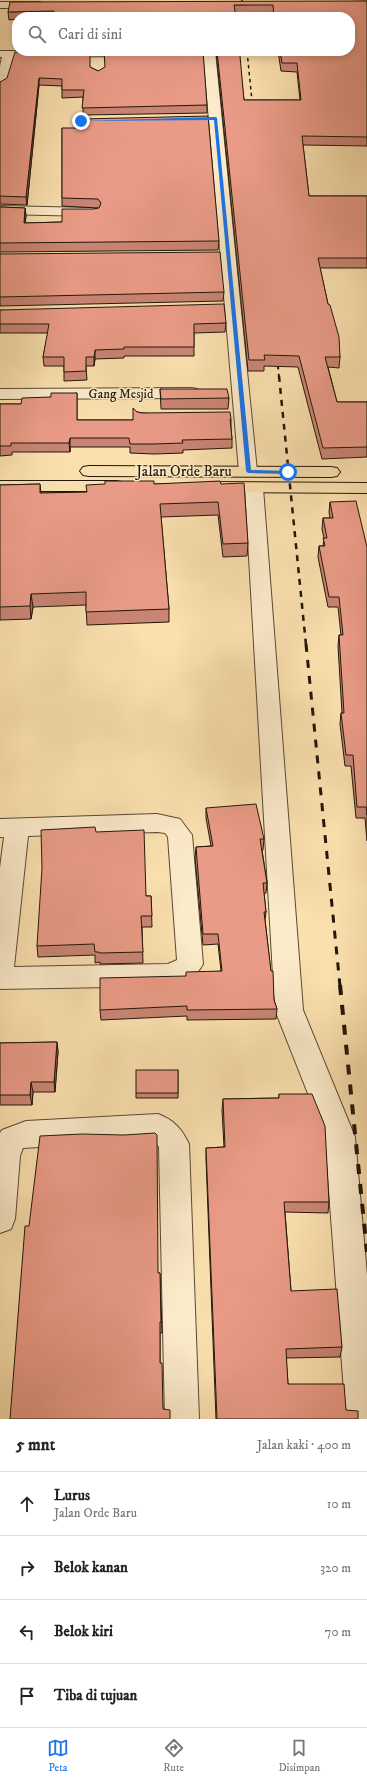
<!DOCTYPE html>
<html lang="id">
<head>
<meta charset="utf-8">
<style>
  :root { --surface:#fff; --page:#f6f6f6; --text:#222; --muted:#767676; --line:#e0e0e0; --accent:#1a73e8 }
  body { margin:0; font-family:"IM FELL DW Pica",serif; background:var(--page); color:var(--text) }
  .stop { position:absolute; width:12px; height:12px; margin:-9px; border:3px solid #1a73e8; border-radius:50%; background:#fff }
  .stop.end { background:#1a73e8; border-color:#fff; box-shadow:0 1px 4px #0008 }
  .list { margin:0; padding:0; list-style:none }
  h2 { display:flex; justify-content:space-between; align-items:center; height:52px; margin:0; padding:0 16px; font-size:17px }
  h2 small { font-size:13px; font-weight:400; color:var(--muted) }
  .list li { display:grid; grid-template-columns:26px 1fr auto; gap:12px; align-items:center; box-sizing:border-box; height:64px; padding:0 16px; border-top:1px solid var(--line) }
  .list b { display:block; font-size:15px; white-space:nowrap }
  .list p { margin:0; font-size:13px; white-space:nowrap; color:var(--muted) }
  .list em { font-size:13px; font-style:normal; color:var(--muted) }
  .icon { flex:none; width:22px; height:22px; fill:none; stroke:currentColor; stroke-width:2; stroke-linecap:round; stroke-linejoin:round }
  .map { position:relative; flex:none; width:367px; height:1419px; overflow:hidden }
  .search { position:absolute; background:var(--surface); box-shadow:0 2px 10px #0003; left:12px; right:12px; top:12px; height:44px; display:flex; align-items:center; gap:10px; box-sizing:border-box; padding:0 14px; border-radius:16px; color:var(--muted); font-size:15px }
  .sheet { height:308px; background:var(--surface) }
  nav { display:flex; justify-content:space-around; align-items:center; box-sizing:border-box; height:56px; border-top:1px solid var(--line); background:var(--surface); font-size:11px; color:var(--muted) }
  nav a { display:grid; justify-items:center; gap:2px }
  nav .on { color:var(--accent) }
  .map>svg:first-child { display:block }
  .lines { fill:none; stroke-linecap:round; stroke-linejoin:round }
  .minor-casing { stroke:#584932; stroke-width:2 }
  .major-casing { stroke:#221709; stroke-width:2 }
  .minor { fill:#fcebcb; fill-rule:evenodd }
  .major { fill:#fbe0af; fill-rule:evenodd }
  .rail-far4 { stroke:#221709; stroke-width:1.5; stroke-dasharray:3.5 3.5; stroke-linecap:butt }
  .rail-far3 { stroke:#221709; stroke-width:2; stroke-dasharray:4.5 4.5; stroke-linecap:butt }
  .rail-far2 { stroke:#221709; stroke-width:2.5; stroke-dasharray:6 6; stroke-linecap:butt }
  .rail-far1 { stroke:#221709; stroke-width:3; stroke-dasharray:8 8; stroke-linecap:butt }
  .rail { stroke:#221709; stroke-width:4; stroke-dasharray:10 10; stroke-linecap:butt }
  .wall { fill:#c98574; stroke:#221709 }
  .shaded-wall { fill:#a46c5e; stroke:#221709 }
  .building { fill:#ea9b87; stroke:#221709 }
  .route { fill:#1a73e8 }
  .labels { text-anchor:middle; stroke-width:3; stroke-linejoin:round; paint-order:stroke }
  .far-street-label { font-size:13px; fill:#221709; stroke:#fcebcb }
  .street-label { font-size:15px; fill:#221709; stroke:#fcebcb }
</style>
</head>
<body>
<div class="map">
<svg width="367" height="1419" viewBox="0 0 367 1419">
  <rect width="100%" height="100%" fill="#fbe0af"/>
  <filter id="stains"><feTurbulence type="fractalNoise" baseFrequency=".005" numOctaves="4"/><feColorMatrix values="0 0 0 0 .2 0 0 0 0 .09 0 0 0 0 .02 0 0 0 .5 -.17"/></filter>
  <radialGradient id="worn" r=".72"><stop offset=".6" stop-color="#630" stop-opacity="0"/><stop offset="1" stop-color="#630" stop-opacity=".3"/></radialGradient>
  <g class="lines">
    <defs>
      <g id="minor">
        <path d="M 0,2 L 40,2 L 45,5 L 40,8 L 0,8 Z"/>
        <path d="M 0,51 L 139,51 L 141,53 L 135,56 L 14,57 L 6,85 L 0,88 L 0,66 L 2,57 L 0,57 Z"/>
        <path d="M 203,51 L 215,51 L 257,471 L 254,475 L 248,476 L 242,475 L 239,471 Z"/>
        <path d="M 0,206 L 91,208 L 96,209 L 98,212 L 96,215 L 91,216 L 0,214 Z"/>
        <path d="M 191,388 L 197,389 L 199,393 L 197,397 L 191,398 L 0,399 L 0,389 Z"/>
        <path d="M 254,483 L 260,484 L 263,488 L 303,1010 L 355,1137 L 367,1275 L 367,1419 L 346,1419 L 325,1137 L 275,1010 L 245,488 L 248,484 Z"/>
        <path d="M 157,814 L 180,819 L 192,835 L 203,964 C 195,979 183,981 168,986 L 0,989 L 0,868 L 4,837 L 0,837 L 0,819 ZM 157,832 L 165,833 L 168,837 L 177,960 L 168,964 L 14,967 L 28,836 Z"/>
        <path d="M 158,1114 C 174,1120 182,1129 189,1144 L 199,1419 L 165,1419 L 159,1147 L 153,1140 L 23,1148 L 20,1156 L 15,1219 L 11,1229 L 0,1233 L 0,1133 L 2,1130 L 26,1121 Z"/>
      </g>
      <g id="major">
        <path d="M 89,466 L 331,467 L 337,468 L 340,472 L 337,476 L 331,477 L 89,476 L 83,475 L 80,471 L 83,467 Z"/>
        <path d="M 0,481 L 116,481 L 122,482 L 125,486 L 122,490 L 116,491 L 0,491 Z"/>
        <path d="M 214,482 L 367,483 L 367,493 L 214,492 L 208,491 L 205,487 L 208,483 Z"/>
      </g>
    </defs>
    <use href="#minor" class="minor-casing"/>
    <use href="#major" class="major-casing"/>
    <use href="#minor" class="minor"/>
    <use href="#major" class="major"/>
    <g class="rail-far4">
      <path d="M 242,0 L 243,17"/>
      <path d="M 247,51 L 253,111"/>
    </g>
    <path class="rail-far3" d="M 277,356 L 279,377"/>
    <path class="rail-far2" d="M 279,376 L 306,645"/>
    <path class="rail-far1" d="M 306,644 L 340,986"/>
    <path class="rail" d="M 340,985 L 367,1252"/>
  </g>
  <g class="wall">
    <path d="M 367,1 L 367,146 L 303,145 L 309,196 L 367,196 L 367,268 L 320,268 L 328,304 L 340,357 L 339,368 L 328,367 L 337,402 L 367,402 L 367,457 L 322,459 L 298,367 L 264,366 L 264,371 L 248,371 L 216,51 L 238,51 L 244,100 L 300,100 L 297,72 L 281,71 L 278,51 L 350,51 L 350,17 L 273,17 L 272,13 L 235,13 L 236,17 L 17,17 L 17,19 L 9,20 L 8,12 Z"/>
    <path d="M 90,67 L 98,71 L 207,105 L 207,113 L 83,115 L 83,97 L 62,98 L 62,86 L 39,85 L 27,205 L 0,204 L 0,82 Z"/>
    <path d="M 62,128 L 219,241 L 218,250 L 0,252 L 0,207 L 25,208 L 26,216 L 25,223 L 62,222 L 98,208 L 62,206 Z"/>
    <path d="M 0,254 L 224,292 L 223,301 L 0,306 Z"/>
    <path d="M 0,310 L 226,323 L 225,332 L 194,333 L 194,356 L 124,356 L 124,358 L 95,359 L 94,366 L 86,366 L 87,380 L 64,381 L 64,366 L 44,366 L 43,357 L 48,333 L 0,333 Z"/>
    <path d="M 160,389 L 229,398 L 228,409 L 161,409 Z"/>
    <path d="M 77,393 L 77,420 L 133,420 L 137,412 L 143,413 L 231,419 L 231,428 L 232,439 L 232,448 L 183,450 L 183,453 L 154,454 L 130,453 L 130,447 L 70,447 L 70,452 L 12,452 L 12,455 L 0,456 L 0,404 L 21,404 L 51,397 Z"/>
    <path d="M 40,484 L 41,493 L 87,492 L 154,484 L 221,484 L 248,543 L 247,556 L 223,557 L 218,515 L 161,517 L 169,609 L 169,622 L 87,625 L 86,605 L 33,607 L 31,619 L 0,620 L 0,485 Z"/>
    <path d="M 330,502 L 367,547 L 367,841 L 365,818 L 356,818 L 351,766 L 345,766 L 340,724 L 341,713 L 342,713 L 338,646 L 339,635 L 341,635 L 338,607 L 328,607 L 318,557 L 319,546 L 323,546 L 324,538 L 322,529 L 323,518 L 330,518 L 329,512 Z"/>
    <path d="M 206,808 L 264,839 L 263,850 L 262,850 L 267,883 L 266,893 L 264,894 L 266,912 L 265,920 L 274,1000 L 277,1009 L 276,1019 L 187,1020 L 187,1016 L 101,1020 L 100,1010 L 186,976 L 221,971 L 218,944 L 203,945 L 195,858 L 196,847 L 211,846 L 206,818 Z"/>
    <path d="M 96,832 L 146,896 L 151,896 L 152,927 L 142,927 L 143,963 L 100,964 L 100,962 L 95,963 L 95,955 L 38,957 L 37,946 Z"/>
    <path d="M 57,1042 L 58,1052 L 55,1092 L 33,1092 L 32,1105 L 0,1105 L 0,1043 Z"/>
    <path d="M 178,1070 L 178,1098 L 136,1098 L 136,1093 Z"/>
    <path d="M 279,1094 L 329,1202 L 328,1213 L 285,1212 L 291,1291 L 342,1347 L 340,1357 L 286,1358 L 288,1384 L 346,1410 L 358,1419 L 216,1419 L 206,1159 L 206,1148 L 224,1147 L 222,1110 L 223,1099 L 279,1098 Z"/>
    <path d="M 159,1273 L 160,1273 L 162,1333 L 160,1333 L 160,1363 L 163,1409 L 10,1419 Z"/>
  </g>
  <g class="shaded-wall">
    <path d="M 39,78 L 39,85 L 27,205 L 26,197 Z"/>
    <path d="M 25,208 L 26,216 L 24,231 L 24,223 Z"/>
    <path d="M 95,350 L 95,359 L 94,366 L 94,357 Z"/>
    <path d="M 70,438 L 70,452 L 69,443 Z"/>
    <path d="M 31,594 L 33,607 L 31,619 L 30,606 Z"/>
    <path d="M 57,1042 L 58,1052 L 55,1092 L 54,1082 Z"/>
    <path d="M 31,1082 L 33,1092 L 32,1105 L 30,1095 Z"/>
  </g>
  <g class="building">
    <path d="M 367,1 L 367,137 L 302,136 L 309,196 L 367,196 L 367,258 L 318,258 L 328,304 L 330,305 L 339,337 L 340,357 L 325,357 L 337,402 L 367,402 L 367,447 L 323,448 L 299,356 L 264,355 L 265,360 L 249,360 L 217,51 L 238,51 L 240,56 L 244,100 L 301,100 L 297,63 L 282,63 L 280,51 L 350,51 L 350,17 L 274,17 L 273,5 L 234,5 L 236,17 L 58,17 L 58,14 L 53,14 L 54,11 L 8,12 L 10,2 Z"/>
    <path d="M 90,51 L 90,67 L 98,71 L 105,67 L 104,51 L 203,51 L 207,105 L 82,108 L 84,90 L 62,90 L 62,79 L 39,78 L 26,197 L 0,196 L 0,82 L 7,78 L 15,52 Z"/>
    <path d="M 208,116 L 219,241 L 0,243 L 0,207 L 25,208 L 24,223 L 62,222 L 62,209 L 93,209 L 99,208 L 101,203 L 98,199 L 62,198 L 62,128 L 81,128 L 82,119 Z"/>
    <path d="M 220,252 L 224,292 L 0,297 L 0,254 Z"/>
    <path d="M 224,304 L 226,323 L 194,324 L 194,347 L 124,347 L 124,349 L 95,350 L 94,357 L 86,357 L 86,371 L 64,372 L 64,357 L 43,357 L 49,324 L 0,324 L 0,310 Z"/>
    <path d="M 160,389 L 227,389 L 229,398 L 161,399 Z"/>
    <path d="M 51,393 L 77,393 L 77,420 L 133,420 L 133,408 L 137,412 L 143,413 L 230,412 L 231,419 L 230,419 L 232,439 L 182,440 L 183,443 L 154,444 L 130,444 L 129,438 L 70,438 L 69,443 L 11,443 L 11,446 L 0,446 L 0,404 L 21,404 L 22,398 L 51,397 Z"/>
    <path d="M 105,481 L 154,481 L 154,484 L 220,481 L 221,484 L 244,483 L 248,543 L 223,544 L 218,502 L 160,504 L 169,609 L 86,612 L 86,592 L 31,594 L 30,606 L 0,607 L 0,485 L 40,484 L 40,493 L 87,492 L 86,485 L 105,484 Z"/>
    <path d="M 356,501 L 367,547 L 367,815 L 366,807 L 357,807 L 353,755 L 346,755 L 341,713 L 344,713 L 339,635 L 343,635 L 339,597 L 329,597 L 319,546 L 325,546 L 323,538 L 327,538 L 323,518 L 333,518 L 330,502 Z"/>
    <path d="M 256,804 L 264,839 L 260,839 L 267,883 L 263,883 L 266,912 L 264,912 L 271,971 L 273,971 L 274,1000 L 277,1009 L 187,1010 L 187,1006 L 100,1010 L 100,978 L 186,976 L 186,972 L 222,971 L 218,934 L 203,934 L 196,847 L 213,846 L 206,808 Z"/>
    <path d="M 95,827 L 96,832 L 144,830 L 146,896 L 151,896 L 152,916 L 141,916 L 143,952 L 99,953 L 99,952 L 95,952 L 94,944 L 37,946 L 42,868 L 41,830 Z"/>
    <path d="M 57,1042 L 54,1082 L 31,1082 L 30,1095 L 0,1095 L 0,1043 Z"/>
    <rect x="136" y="1070" width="42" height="23"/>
    <path d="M 279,1094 L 312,1094 L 325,1126 L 329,1202 L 284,1202 L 291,1291 L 337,1289 L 342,1347 L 286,1349 L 288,1384 L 344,1384 L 346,1410 L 358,1411 L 358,1419 L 217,1419 L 206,1148 L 225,1147 L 223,1099 L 279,1098 Z"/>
    <path d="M 155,1133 L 157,1135 L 158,1273 L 160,1273 L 161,1322 L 160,1322 L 160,1363 L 162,1363 L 163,1409 L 170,1410 L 170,1419 L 10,1419 L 25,1226 L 29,1226 L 40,1136 L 82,1134 L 124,1135 Z"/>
  </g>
  <path class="route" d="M 216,117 L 217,118 L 251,470 L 290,471 L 290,473 L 288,474 L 248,473 L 246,471 L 214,120 L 79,121 Z"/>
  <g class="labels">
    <g class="far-street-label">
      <text x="121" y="398">Gang Mesjid</text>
    </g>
    <g class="street-label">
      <text x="184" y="476">Jalan Orde Baru</text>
    </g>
  </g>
  <rect width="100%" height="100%" filter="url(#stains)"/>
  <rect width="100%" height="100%" fill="url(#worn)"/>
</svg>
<div class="stop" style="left:288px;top:472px"></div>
<div class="stop end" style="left:81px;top:121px"></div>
<div class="search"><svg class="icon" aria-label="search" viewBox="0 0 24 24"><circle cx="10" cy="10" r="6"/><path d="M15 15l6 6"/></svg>Cari di sini</div>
</div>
<section class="sheet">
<h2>5 mnt<small>Jalan kaki · 400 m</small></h2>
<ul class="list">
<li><svg class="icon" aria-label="ahead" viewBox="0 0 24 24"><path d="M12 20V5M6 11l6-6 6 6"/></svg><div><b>Lurus</b><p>Jalan Orde Baru</p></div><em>10 m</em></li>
<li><svg class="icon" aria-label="right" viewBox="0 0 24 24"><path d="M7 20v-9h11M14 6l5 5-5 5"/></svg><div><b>Belok kanan</b></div><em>320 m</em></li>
<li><svg class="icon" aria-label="left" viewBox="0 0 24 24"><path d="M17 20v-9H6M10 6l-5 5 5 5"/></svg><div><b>Belok kiri</b></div><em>70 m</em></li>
<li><svg class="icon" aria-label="arrive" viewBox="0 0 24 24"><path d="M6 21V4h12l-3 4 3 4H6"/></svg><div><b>Tiba di tujuan</b></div></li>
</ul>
</section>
<nav>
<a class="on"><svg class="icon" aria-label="map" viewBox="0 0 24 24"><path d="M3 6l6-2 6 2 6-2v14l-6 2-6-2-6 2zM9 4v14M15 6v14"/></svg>Peta</a>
<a><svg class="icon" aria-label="directions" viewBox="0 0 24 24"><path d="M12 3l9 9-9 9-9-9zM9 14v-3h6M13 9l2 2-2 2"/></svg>Rute</a>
<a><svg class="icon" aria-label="saved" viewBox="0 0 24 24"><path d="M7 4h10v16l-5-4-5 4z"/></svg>Disimpan</a>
</nav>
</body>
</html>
